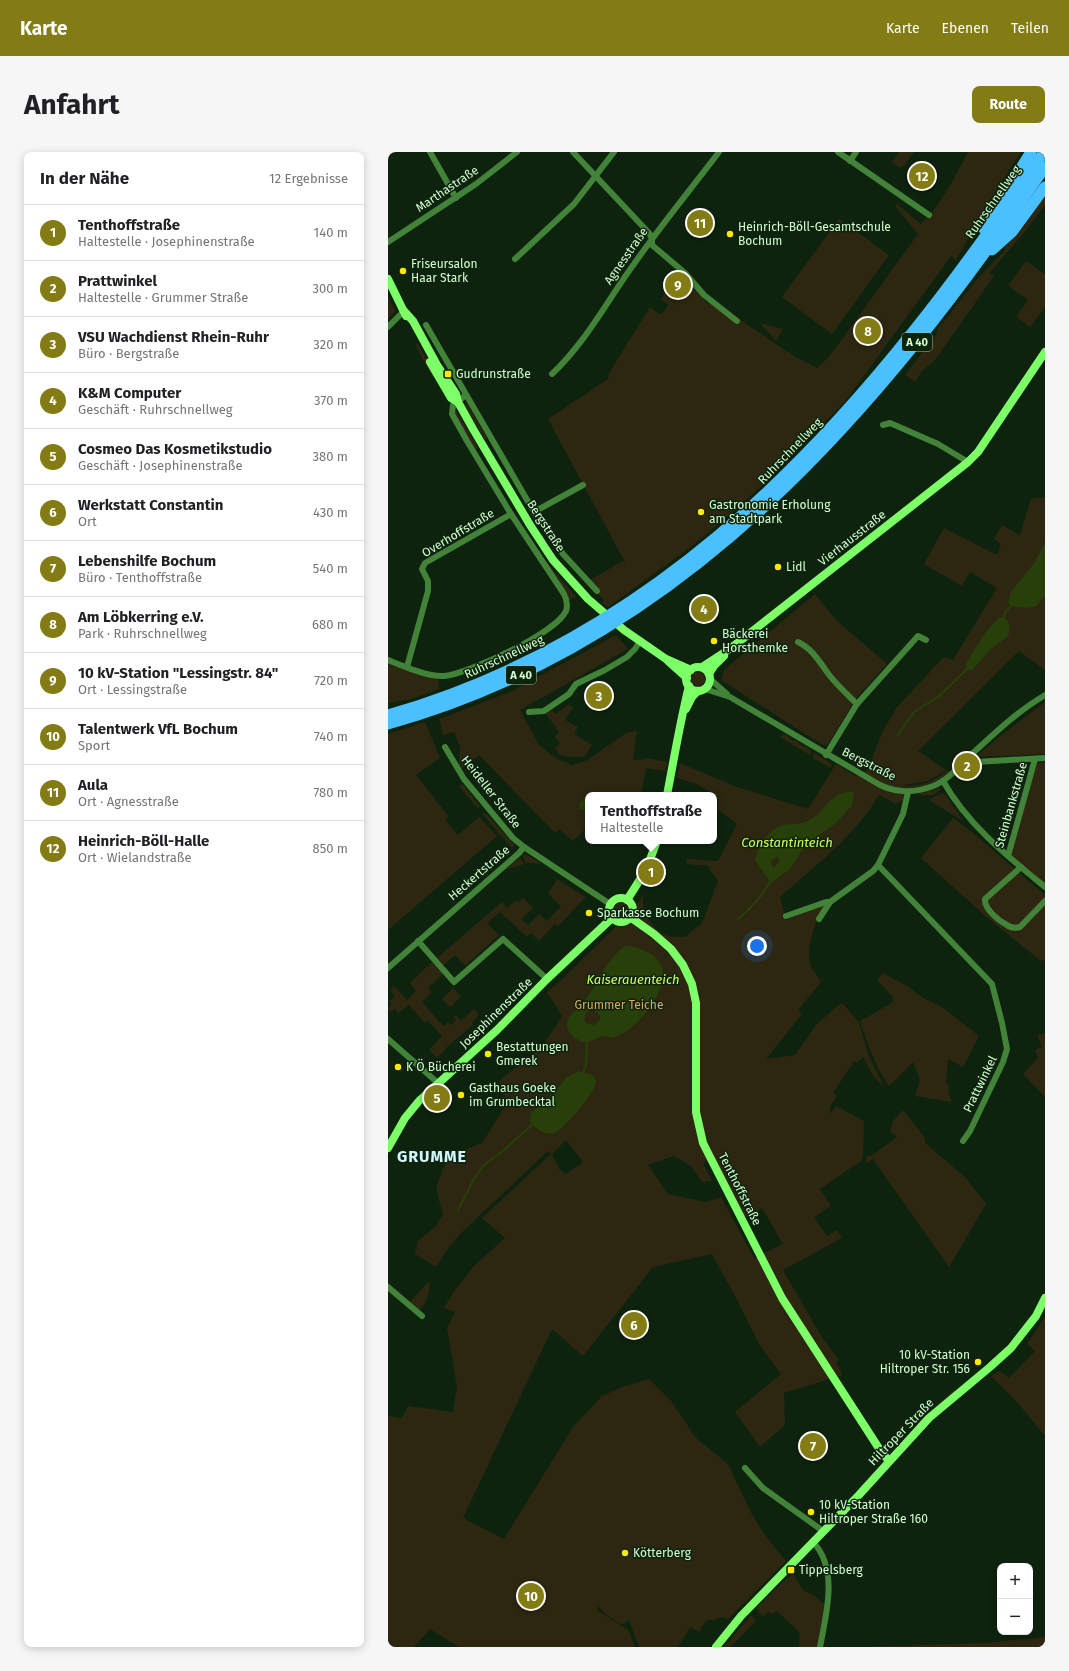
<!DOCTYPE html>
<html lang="de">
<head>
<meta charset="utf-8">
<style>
  :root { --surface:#fff; --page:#f6f6f6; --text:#202124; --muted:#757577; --line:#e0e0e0; --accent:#837b14 }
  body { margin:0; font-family:"Fira Sans",sans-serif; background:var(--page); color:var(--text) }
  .controls { position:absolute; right:12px; bottom:12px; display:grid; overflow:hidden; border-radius:8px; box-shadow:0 2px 10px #0003 }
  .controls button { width:36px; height:36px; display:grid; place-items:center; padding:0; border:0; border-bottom:1px solid var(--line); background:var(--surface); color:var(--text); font:20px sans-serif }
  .you { position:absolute; left:369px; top:794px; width:14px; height:14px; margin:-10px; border:3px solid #fff; border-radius:50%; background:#1a73e8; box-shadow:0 0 0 6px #1a73e833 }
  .badge { display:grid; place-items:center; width:26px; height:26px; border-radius:50%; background:var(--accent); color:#fff; font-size:13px; font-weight:700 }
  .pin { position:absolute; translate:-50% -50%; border:2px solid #fff; box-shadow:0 1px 4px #0006 }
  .popup { position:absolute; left:197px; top:640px; width:132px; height:52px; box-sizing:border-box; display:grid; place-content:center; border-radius:8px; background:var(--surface); filter:drop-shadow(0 1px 3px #0005); font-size:13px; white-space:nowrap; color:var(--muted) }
  .popup b { font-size:15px; color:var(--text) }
  .popup::after { content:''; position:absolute; left:50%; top:100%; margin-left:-8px; border:8px solid transparent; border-top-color:var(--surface) }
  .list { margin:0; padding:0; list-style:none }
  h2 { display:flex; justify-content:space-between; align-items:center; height:52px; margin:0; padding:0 16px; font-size:17px }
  h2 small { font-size:13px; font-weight:400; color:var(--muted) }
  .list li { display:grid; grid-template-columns:26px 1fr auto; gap:12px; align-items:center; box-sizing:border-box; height:56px; padding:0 16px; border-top:1px solid var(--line) }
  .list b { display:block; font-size:15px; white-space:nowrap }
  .list p { margin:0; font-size:13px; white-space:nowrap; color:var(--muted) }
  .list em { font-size:13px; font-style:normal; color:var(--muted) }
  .map { position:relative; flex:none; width:657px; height:1495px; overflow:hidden; border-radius:8px }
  header { display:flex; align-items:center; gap:24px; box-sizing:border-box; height:56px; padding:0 20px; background:var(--accent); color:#fff }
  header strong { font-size:19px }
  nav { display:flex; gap:22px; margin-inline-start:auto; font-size:14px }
  .intro { display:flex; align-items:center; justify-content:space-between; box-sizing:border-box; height:96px; padding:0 24px }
  h1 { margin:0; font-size:28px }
  .button { padding:10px 18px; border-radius:8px; background:var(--accent); color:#fff; font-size:14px; font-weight:700 }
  main { display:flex; gap:24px; padding:0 24px }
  aside { flex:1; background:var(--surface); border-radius:8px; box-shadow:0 2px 10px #0003 }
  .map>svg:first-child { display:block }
  .green { fill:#2d2711; fill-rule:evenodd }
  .water { fill:#274009; fill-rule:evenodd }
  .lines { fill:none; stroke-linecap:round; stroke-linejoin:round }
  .stream { stroke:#274009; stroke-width:2 }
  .street { stroke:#428239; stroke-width:6 }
  .secondary { stroke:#7dff67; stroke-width:8 }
  .highway { stroke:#4bc0ff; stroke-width:11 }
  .poi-dot { fill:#fbe900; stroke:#0e230e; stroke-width:1.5 }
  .labels { text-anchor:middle; stroke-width:3; stroke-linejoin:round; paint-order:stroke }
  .shield { fill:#0e230e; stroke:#97bd96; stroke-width:1 }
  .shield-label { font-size:11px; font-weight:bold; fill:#d2ffd0 }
  .street-label { font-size:12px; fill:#d2ffd0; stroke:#0e230e }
  .poi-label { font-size:12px; fill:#d2ffd0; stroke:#0e230e; text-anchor:start }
  .park-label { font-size:12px; fill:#dfa85b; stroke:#0e230e }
  .water-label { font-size:13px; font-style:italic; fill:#d0ff5e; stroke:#0e230e }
  .district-label { font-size:16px; font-weight:bold; letter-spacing:1px; fill:#d2f6ff; stroke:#0e230e }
</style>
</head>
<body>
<header>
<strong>Karte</strong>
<nav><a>Karte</a><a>Ebenen</a><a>Teilen</a></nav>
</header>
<div class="intro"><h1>Anfahrt</h1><a class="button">Route</a></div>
<main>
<aside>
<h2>In der Nähe<small>12 Ergebnisse</small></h2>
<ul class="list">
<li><span class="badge">1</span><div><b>Tenthoffstraße</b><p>Haltestelle · Josephinenstraße</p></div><em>140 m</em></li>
<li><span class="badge">2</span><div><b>Prattwinkel</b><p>Haltestelle · Grummer Straße</p></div><em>300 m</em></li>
<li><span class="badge">3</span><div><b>VSU Wachdienst Rhein-Ruhr</b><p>Büro · Bergstraße</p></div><em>320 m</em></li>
<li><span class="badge">4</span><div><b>K&amp;M Computer</b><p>Geschäft · Ruhrschnellweg</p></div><em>370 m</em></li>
<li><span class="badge">5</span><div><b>Cosmeo Das Kosmetikstudio</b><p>Geschäft · Josephinenstraße</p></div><em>380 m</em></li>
<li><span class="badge">6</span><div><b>Werkstatt Constantin</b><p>Ort</p></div><em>430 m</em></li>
<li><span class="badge">7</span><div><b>Lebenshilfe Bochum</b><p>Büro · Tenthoffstraße</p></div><em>540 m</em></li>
<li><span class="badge">8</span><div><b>Am Löbkerring e.V.</b><p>Park · Ruhrschnellweg</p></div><em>680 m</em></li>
<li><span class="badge">9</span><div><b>10 kV-Station &quot;Lessingstr. 84&quot;</b><p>Ort · Lessingstraße</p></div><em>720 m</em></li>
<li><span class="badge">10</span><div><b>Talentwerk VfL Bochum</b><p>Sport</p></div><em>740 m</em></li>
<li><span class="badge">11</span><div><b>Aula</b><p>Ort · Agnesstraße</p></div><em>780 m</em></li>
<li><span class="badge">12</span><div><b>Heinrich-Böll-Halle</b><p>Ort · Wielandstraße</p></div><em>850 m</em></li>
</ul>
</aside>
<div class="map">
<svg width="657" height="1495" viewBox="0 0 657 1495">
  <rect width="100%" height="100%" fill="#0e230e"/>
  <g class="green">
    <path d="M 511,0 L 526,0 L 515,15 L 513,14 L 511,16 L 504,10 Z"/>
    <path d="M 580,0 L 633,0 L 602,48 L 568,108 L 563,104 L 459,247 L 445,262 L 379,329 L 340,364 L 300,397 L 220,455 L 214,451 L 216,448 C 210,444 207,434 202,428 L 235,409 L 238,412 L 160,267 L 220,227 L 221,221 L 262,155 L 273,163 L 280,153 L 273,147 L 280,136 L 290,143 L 300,131 L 318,150 L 348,165 L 406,204 L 429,216 L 441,205 L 530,82 L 507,54 L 509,52 L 533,72 C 553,53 567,25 580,0 Z"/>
    <path d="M 657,43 L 657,53 L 636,81 L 601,121 L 606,124 L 547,208 L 534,219 L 527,230 L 517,223 L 548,183 L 549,178 L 591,125 L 617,98 L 616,96 L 635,75 Z"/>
    <path d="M 451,67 L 501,103 L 444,182 L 394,145 Z"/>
    <path d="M 638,109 L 657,122 L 657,155 L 642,175 L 628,165 L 640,148 L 620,134 Z"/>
    <path d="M 0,144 L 7,159 L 0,167 Z"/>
    <path d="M 372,171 L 395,177 L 388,189 Z"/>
    <path d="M 30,192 L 48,224 L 45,226 L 27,193 Z"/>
    <path d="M 78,250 L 99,287 L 97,288 L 76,252 Z"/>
    <path d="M 67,259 L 69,260 L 90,296 L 87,297 L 66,262 Z"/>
    <path d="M 657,345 L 657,518 L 631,499 L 530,599 L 558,618 L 540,629 L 516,633 L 516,634 C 534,635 547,629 560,618 L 562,619 C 549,632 533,635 516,637 L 515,648 L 508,652 L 491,643 C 467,684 427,714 392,745 L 398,768 L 437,752 C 428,767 418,794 422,811 C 423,817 430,824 433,830 L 410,858 L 414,862 L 378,907 L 407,903 L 428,873 L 446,857 L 454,851 L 471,870 L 480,902 L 496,935 L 486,925 L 475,905 L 468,911 L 466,909 L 445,941 L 449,944 L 442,955 L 442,962 L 448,954 L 476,969 L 475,1004 L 473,1009 L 432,1037 L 443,1054 L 426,1065 L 439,1084 L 449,1078 L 454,1086 L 395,1118 L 433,1184 L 451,1208 L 448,1210 L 455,1223 L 396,1241 L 397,1273 L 372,1295 L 347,1260 L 393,1222 L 371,1192 L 347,1144 L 324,1102 L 265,1115 L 195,1204 L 164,1177 L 75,1366 L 116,1387 L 185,1275 L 214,1244 L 234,1235 L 261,1227 L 284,1250 L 308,1286 L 340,1312 L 362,1359 L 376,1382 L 398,1409 L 339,1468 L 336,1465 L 330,1466 L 325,1469 L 322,1467 L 317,1470 L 311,1480 L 302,1475 L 290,1495 L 251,1495 L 241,1468 L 234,1473 L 216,1461 L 211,1454 L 209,1458 L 240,1478 L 247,1495 L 71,1495 L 42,1477 L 26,1495 L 0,1495 L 0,1264 L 14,1266 L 20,1254 L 65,1260 L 69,1235 L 59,1176 L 67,1160 L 56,1156 L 65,1141 L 86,1114 L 117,1086 L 94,1066 L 163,1002 L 160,999 L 72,1082 L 61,1095 L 48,1115 L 27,1102 L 30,1089 L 48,1074 L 55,1062 L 49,1041 L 49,1032 L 57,1012 L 64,1003 L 94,991 L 120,950 L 110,932 L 112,928 L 155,894 L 174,864 L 159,840 L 172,829 L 243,760 L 256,742 C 251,757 262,774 275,782 C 280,785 291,785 297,785 L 314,771 L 330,729 L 319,713 L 307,713 L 298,711 L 299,707 L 330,709 L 349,672 L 330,658 L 330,644 L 306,631 L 289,626 L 292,611 L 349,635 L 420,657 L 448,612 L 468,624 L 479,619 L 495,579 L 509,555 L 556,505 L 565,508 L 609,436 L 582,420 L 574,434 L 536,412 L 556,376 L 609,403 L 613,392 L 606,387 L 614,373 L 632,383 L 643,347 ZM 178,988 L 195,1010 L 178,1022 L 171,1017 L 164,1002 ZM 286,1004 L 303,1014 L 314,1030 L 324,1029 L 315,1011 L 325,1005 L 356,1066 L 374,1056 L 395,1092 L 366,1106 L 333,1045 L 318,1050 L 280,1042 L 260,1013 Z"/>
    <path d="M 155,406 L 188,445 L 181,448 Z"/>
    <path d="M 427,442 L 448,468 L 499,512 L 469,545 L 440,592 L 438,593 L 433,592 L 333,528 L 336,518 Z"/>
    <path d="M 228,483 L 240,497 L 132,558 L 151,593 L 169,607 L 184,613 L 198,609 L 238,581 L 249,579 L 245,608 L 254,608 L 258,606 L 279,610 L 277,619 L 258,616 L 253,643 L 200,643 L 200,674 L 185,689 L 171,677 L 167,681 L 91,603 L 73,617 L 71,612 L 72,594 L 66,580 L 55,583 L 51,567 L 122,540 Z"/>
    <path d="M 0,512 L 37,524 L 50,526 L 51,537 L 23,547 L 0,551 Z"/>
    <circle cx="310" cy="527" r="7"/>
    <path d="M 657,550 L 657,602 L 587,605 L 612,584 Z"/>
    <path d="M 180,553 L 185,555 L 177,568 L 190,575 L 186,582 L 204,593 L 196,605 L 179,605 L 171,603 L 167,596 L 172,592 L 167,584 L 171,580 L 158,562 L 164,558 L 167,562 Z"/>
    <path d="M 37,570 L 52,606 L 28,623 L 61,665 L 57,668 L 70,683 L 91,665 L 109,684 L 0,778 L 0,582 Z"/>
    <path d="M 394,582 L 396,583 L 398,582 L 405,589 L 408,588 L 414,594 L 419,595 L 423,600 L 422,603 L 392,585 Z"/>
    <path d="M 426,600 L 428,602 L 444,612 L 442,616 L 425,606 Z"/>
    <path d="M 649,611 L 657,611 L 657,732 L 623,703 Z"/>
    <path d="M 75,632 L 92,654 L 90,657 L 71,634 Z"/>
    <path d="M 550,636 L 554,637 L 545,643 L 526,643 Z"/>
    <path d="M 553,641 L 557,642 L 575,669 L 541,648 Z"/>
    <path d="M 98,661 L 127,694 L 123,695 L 94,662 Z"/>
    <path d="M 565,666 L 584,680 L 657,743 L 657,808 L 653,809 L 602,768 L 533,706 Z"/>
    <path d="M 138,702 L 154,712 L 138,711 L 134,703 Z"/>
    <path d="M 132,705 L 136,712 L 117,718 Z"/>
    <path d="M 169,727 L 198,745 L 170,774 L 167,772 L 151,789 L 143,781 L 139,785 L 112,760 L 99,771 L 111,783 L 77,814 L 67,803 L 56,813 L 49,806 L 114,750 L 119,756 L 128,748 L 130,750 L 135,746 L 145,756 L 133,767 L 140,773 L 151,762 L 159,769 L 173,754 L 160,742 Z"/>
    <circle cx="233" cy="758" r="7"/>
    <path d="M 44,810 L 55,822 L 40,836 L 44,840 L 34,850 L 55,874 L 60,870 L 63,873 L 68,868 L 65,865 L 68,863 L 73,869 L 86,857 L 91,863 L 84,870 L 85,873 L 61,893 L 49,906 L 41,898 L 54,884 L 40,869 L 36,870 L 21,853 L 10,861 L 7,857 L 3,860 L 0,857 L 3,853 L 1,849 L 7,844 L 2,838 L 6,834 L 19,848 L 28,839 L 22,831 Z"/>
    <path d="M 495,821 L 519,834 L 535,846 L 554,855 L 591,884 L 575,915 L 560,907 L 558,930 L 561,934 L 560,940 L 564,950 L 527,944 L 532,928 L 525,910 L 501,934 C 487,915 480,892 472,869 L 504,851 L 505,845 L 489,828 Z"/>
    <path d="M 65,836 L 73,845 L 62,855 L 54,847 Z"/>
    <path d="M 657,881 L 657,945 L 635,922 L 650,906 L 647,898 L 654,895 L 649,883 Z"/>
    <path d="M 515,958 L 537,986 L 537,991 L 577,1025 L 598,1052 L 561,1115 L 485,1007 L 477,1012 L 479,1004 L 483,1004 L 509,985 L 502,979 L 506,968 Z"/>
    <path d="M 41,1129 C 43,1139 38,1151 32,1158 L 22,1150 Z"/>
    <path d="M 657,1165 L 657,1284 L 630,1251 L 603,1224 L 611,1219 L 621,1226 L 647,1199 L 639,1192 Z"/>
    <path d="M 567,1237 L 567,1240 L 530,1272 L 529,1271 Z"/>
    <path d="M 405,1422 L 415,1438 L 428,1445 L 438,1454 L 432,1495 L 411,1495 L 412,1481 L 389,1459 L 385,1462 L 380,1460 L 374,1464 L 368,1456 L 395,1430 Z"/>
    <path d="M 363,1463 L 368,1469 L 343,1495 L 336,1495 Z"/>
    <path d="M 657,1485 L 657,1495 L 474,1495 L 597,1491 Z"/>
  </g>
  <g class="water">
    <path d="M 657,391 L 657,444 L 648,454 L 639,456 L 622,454 L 620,450 L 623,440 L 647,410 Z"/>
    <path d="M 611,466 C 622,465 623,476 620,484 L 603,497 L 584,518 L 579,518 L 578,512 C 588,496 596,479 611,466 Z"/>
    <path d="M 459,640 L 466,640 L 464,653 L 458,660 L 447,672 L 419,691 L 401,718 L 382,731 C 379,723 371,716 367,708 C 370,696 379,679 392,674 C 404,670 411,675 425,666 C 437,658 442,643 459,640 ZM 388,705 L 391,706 L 391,710 L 387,715 L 384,715 L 383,709 Z"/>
    <path d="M 200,646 L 200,659 L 191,657 L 192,650 Z"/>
    <path d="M 237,794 C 247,794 254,797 263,802 C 293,821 259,864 240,878 C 235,882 229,884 223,886 C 211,879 201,897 189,887 C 184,884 179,879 179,873 C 180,862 189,858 195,851 C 210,832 217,809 237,794 ZM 203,858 L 208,859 L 213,866 L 207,873 C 196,872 195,870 198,860 Z"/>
    <path d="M 191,919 L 204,923 L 208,928 C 209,940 176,977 166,981 C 157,984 146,976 142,969 L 143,961 L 162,946 L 178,926 Z"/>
  </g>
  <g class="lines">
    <g class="stream">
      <path d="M 615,467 L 617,461 L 624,452"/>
      <path d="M 510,583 L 526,560 L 550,545 L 580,516"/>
      <path d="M 350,767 C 362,758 375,743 382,729"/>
      <path d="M 195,921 L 198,912 L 199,890"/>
      <path d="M 70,1058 L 86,1027 L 96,1013 L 116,998 L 145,972"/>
    </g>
    <g class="street">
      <path d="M 42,0 L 68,46"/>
      <path d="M 185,0 L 261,81 L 264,86 L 264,93 L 297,121 L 316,143 L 349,169"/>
      <path d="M 450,0 L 541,63"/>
      <path d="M 462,9 L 468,0"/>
      <path d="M 0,90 L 88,32 L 129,0"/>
      <path d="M 127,107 L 186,52 L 226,0"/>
      <path d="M 38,173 L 146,360 L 175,402 L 209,439"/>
      <path d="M 0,175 L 16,159"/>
      <path d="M 164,222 C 198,190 219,149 246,112 C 273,73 303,37 331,0"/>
      <path d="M 495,273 L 502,271 L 550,292 L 580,310"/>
      <path d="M 146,360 L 195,333"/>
      <path d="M 410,490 C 425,497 432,511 442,524 C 450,534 460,543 469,552"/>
      <path d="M 0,508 C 15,514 40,525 56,524 C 80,522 168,481 178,459 C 180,453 179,448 176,442 L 123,362 L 79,289 L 64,262 L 65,253 L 78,243"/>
      <path d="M 19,515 L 40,439 L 40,429 L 34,417 L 37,411 L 123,362"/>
      <path d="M 322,527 L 339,542"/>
      <path d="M 317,537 L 342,545 L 492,633 C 509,641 527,641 545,634 C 561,628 573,612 585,601 C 608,580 630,559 657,543"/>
      <path d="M 141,560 L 156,559 L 181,542 L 188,532 L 217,518 L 239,505 L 247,497 L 252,489"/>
      <path d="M 57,595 L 76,627 L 125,686 L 136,695"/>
      <path d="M 438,603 L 469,552 L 530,484 L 538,488"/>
      <path d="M 579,607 L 587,610 L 657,606"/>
      <path d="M 555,629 C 580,673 618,703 657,735"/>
      <path d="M 620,704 L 647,607"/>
      <path d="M 490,713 L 604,832 L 614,871 L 619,897 L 615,910 L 582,979 L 575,989"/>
      <path d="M 633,715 L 597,747 C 596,757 611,769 619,773 C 623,776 628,776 632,775 L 657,749"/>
      <path d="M 398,764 L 438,750 L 442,750"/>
      <path d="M 431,767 L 442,750 L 485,719 L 490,713 L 515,662 L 520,640"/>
      <path d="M 30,789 L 66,830 L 115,787 L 159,827"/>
      <path d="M 0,816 L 131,701 L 136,695 L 222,752"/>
      <path d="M 0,887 L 50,931"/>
      <path d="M 0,1135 L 34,1164"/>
      <path d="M 357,1316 L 375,1336 L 435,1379"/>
      <path d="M 425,1390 C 451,1417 438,1463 432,1495"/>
    </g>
    <g class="secondary">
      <path d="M 0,127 L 18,164"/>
      <path d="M 16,159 L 25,169 L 49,213 L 68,242 L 70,250 L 85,277 L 142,373 L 165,408 L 200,447 L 236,478 L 278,507 L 303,518"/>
      <path d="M 42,210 L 63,246 L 70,250"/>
      <path d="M 280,509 L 299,526"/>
      <path d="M 314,515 L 343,496 L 580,310 L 590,300 L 657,200"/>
      <circle cx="310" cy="527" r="12"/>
      <path d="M 321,522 L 326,514 L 336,504"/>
      <path d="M 298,557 L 304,545 L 310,539"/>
      <path d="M 279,643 C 286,607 292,570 301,534"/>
      <circle cx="233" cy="758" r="12"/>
      <path d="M 239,748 L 258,718 L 269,689"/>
      <path d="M 242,765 L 266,782 L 283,797 L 295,813 L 304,832 L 308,851 L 308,960 L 315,991 L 321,1003 L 394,1146 L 492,1298 L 501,1309"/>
      <path d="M 0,996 L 17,966 L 31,949 L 109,878 L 159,827 L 224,766"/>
      <path d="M 328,1495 L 353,1464 L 470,1344 L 541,1266 L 602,1215 L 623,1196 L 648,1164 L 657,1146"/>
    </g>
    <g class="highway">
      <path d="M 595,76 L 643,0"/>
      <path d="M 604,98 L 624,80 L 657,35"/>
      <path d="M 0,563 C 298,478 489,246 656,0"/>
      <path d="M 0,572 C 295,490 492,258 657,15"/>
    </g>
  </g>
  <g class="poi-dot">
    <circle cx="342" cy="82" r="4"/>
    <circle cx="15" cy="119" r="4"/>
    <rect x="56" y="218" width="8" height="8" rx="2"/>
    <circle cx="313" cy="360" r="4"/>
    <circle cx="390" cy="415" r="4"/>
    <circle cx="326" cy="489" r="4"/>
    <circle cx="201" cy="761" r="4"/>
    <circle cx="100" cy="902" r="4"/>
    <circle cx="10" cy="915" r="4"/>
    <circle cx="73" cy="943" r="4"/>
    <circle cx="590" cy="1210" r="4"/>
    <circle cx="423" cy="1360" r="4"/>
    <circle cx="237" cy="1401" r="4"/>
    <rect x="399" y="1414" width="8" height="8" rx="2"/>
  </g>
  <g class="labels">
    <g class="shield">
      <rect x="514" y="181" width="30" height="18" rx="3"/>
      <rect x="118" y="514" width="30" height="18" rx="3"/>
    </g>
    <g class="shield-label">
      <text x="529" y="194">A 40</text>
      <text x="133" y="527">A 40</text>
    </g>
    <g class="street-label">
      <text transform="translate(59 37) rotate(-34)" y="4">Marthastraße</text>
      <text transform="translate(605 50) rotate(-55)" y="4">Ruhrschnellweg</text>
      <text transform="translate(238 104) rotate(-55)" y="4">Agnesstraße</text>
      <text transform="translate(402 299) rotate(-46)" y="4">Ruhrschnellweg</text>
      <text transform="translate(158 374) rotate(57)" y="4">Bergstraße</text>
      <text transform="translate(70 381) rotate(-31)" y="4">Overhoffstraße</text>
      <text transform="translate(464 386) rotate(-38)" y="4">Vierhausstraße</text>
      <text transform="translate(116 505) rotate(-25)" y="4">Ruhrschnellweg</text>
      <text transform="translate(481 612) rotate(27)" y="4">Bergstraße</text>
      <text transform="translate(103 640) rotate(52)" y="4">Heideller Straße</text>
      <text transform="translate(623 653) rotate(-74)" y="4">Steinbankstraße</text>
      <text transform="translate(91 721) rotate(-41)" y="4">Heckertstraße</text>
      <text transform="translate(108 861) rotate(-44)" y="4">Josephinenstraße</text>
      <text transform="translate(592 932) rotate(-64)" y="4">Prattwinkel</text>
      <text transform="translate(352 1037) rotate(63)" y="4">Tenthoffstraße</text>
      <text transform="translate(513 1280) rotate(-46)" y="4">Hiltroper Straße</text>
    </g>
    <g class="poi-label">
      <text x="350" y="79">Heinrich-Böll-Gesamtschule<tspan x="350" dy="14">Bochum</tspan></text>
      <text x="23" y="116">Friseursalon<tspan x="23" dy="14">Haar Stark</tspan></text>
      <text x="68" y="226">Gudrunstraße</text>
      <text x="321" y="357">Gastronomie Erholung<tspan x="321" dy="14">am Stadtpark</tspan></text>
      <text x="398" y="419">Lidl</text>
      <text x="334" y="486">Bäckerei<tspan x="334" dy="14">Horsthemke</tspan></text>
      <text x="209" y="765">Sparkasse Bochum</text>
      <text x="108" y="899">Bestattungen<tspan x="108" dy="14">Gmerek</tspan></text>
      <text x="18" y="919">K Ö Bücherei</text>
      <text x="81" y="940">Gasthaus Goeke<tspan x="81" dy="14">im Grumbecktal</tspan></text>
      <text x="582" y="1207" text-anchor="end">10 kV-Station<tspan x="582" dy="14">Hiltroper Str. 156</tspan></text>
      <text x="431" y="1357">10 kV-Station<tspan x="431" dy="14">Hiltroper Straße 160</tspan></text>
      <text x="245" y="1405">Kötterberg</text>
      <text x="411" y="1422">Tippelsberg</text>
    </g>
    <g class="park-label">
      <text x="231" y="857">Grummer Teiche</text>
    </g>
    <g class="water-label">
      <text x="399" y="695">Constantinteich</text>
      <text x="245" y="832">Kaiserauenteich</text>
    </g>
    <g class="district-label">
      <text x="44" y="1010">GRUMME</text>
    </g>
  </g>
</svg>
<div class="controls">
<button>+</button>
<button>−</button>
</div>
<div class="you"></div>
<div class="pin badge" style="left:263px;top:720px">1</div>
<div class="popup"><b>Tenthoffstraße</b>Haltestelle</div>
<div class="pin badge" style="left:579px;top:614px">2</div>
<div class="pin badge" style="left:211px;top:544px">3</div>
<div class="pin badge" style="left:316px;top:457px">4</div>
<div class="pin badge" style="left:49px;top:946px">5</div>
<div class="pin badge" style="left:246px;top:1173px">6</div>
<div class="pin badge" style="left:425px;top:1294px">7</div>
<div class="pin badge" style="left:480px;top:179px">8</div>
<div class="pin badge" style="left:290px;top:133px">9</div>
<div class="pin badge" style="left:143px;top:1444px">10</div>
<div class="pin badge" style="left:312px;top:71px">11</div>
<div class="pin badge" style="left:534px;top:24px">12</div>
</div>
</main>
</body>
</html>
